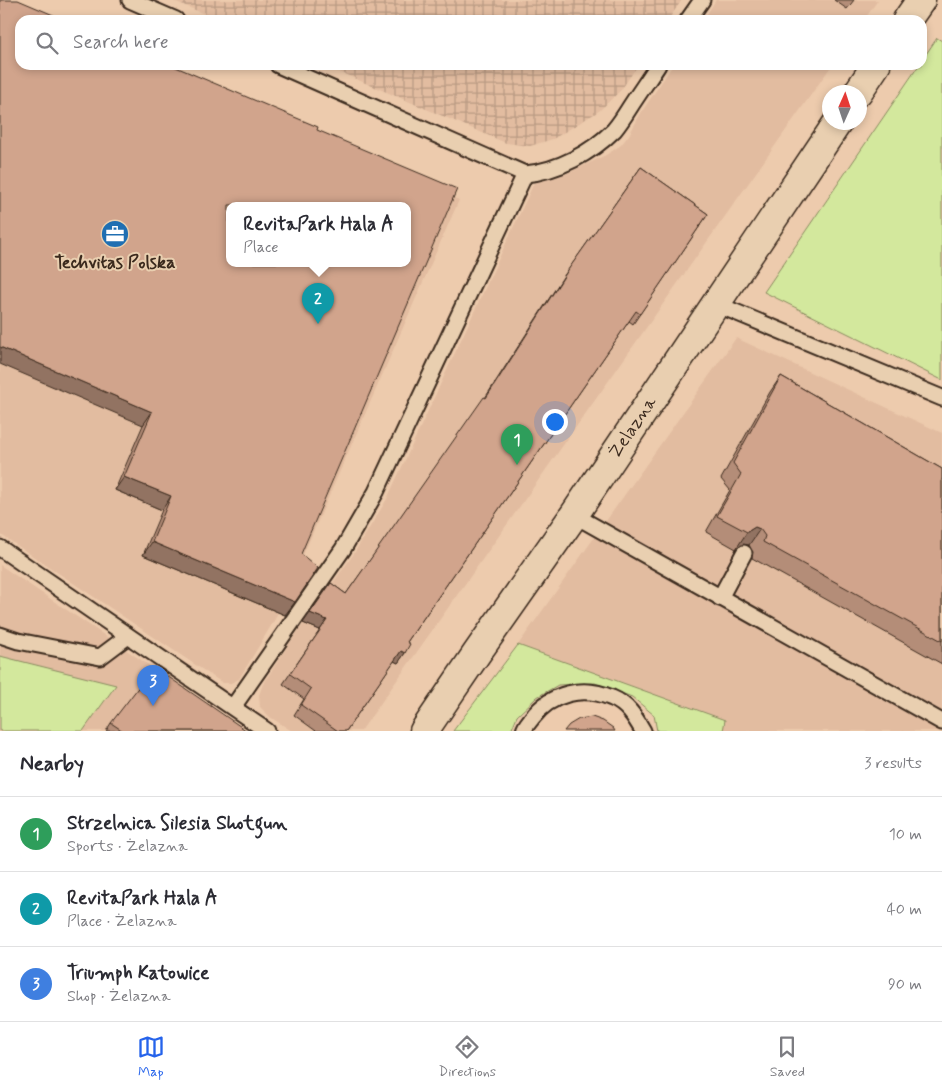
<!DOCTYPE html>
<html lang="en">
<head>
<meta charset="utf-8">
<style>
  :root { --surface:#fff; --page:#f2f2f3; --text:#2b2b33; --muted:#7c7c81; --line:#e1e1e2; --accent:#2563eb }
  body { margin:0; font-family:Mynerve,sans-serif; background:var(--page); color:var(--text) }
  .compass { position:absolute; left:822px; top:85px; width:45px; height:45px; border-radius:50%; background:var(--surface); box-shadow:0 2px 8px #0003; rotate:3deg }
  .you { position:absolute; left:554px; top:421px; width:18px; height:18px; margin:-12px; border:4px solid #fff; border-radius:50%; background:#1a73e8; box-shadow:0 0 0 8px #1a73e833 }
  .badge { display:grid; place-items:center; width:32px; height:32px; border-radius:50%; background:var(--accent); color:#fff; font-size:16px; font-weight:700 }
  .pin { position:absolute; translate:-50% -41px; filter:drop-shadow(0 1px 2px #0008) }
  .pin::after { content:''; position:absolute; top:26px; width:18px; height:15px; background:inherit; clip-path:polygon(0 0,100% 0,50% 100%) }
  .popup { position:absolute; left:226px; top:202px; width:185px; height:65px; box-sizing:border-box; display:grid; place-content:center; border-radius:10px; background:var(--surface); filter:drop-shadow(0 1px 4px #0005); font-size:16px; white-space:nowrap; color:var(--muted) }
  .popup b { font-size:19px; color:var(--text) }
  .popup::after { content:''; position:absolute; left:50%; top:100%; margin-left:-10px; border:10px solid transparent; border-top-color:var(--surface) }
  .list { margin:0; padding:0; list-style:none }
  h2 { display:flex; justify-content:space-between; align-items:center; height:65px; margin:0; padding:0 20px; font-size:21px }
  h2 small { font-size:16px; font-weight:400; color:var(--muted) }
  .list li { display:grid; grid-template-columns:32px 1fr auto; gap:15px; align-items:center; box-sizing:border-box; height:75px; padding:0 20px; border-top:1px solid var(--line) }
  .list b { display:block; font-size:19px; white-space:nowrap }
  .list p { margin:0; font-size:16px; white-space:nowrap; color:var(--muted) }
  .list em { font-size:16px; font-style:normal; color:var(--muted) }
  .icon { flex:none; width:28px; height:28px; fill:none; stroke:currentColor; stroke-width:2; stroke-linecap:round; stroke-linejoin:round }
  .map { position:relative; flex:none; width:942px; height:731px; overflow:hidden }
  .search { position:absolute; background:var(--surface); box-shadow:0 2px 8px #0003; left:15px; right:15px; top:15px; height:55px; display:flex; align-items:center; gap:12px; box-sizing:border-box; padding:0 18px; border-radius:15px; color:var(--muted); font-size:19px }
  .sheet { height:290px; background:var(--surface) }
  nav { display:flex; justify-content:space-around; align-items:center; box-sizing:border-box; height:70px; border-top:1px solid var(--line); background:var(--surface); font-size:14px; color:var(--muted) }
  nav a { display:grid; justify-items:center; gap:2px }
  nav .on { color:var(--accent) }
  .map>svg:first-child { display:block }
  .built { fill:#e2bca0; fill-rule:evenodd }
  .industrial { fill:url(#industrial-grid) }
  .green { fill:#d3e89d; stroke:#87895e }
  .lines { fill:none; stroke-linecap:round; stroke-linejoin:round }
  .lane-casing { stroke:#3b2a1e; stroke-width:19 }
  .secondary-casing { stroke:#3b2a1e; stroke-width:31 }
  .lane { stroke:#e9cfb0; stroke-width:15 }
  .secondary { stroke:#e9cfb0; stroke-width:28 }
  .wall { fill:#b48d78; stroke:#3b2a1e }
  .shaded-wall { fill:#927362; stroke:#3b2a1e }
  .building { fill:#d1a48c; stroke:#3b2a1e; fill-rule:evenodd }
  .labels { text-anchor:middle; stroke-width:4; stroke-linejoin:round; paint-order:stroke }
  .poi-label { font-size:18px; font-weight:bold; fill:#3b2a1e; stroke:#e9cfb0 }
  .street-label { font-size:18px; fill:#3b2a1e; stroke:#e9cfb0 }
</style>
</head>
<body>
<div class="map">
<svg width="942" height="731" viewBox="0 0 942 731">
  <defs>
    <pattern id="industrial-grid" width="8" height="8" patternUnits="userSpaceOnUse" patternTransform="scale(1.25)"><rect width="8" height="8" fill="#e2bca0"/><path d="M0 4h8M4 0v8" fill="none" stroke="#b89982"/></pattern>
  </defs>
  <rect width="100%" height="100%" fill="#edcbad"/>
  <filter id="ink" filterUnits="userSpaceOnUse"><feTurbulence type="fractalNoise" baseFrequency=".02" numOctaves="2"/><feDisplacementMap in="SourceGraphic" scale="10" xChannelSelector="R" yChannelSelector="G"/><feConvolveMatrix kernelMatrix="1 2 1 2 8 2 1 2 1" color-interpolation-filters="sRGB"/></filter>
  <g filter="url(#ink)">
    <g class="built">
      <path d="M 716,0 L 878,0 L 864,20 L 703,20 Z"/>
      <path d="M 0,2 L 20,20 L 20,65 L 146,65 L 459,200 L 275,619 L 239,679 L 231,683 L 223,683 L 215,678 L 0,534 ZM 229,205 L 407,205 L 407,263 L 229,263 Z"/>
      <path d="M 673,65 L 832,65 L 361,731 L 292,731 L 270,717 L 260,707 L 259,695 L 263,684 L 291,641 L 353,555 L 387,499 L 534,183 L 566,174 L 606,155 L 621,145 L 629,135 L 641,113 Z"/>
      <path d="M 736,338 L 942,433 L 942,731 L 723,731 L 725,720 L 518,645 Z"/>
      <path d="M 0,565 L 147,664 L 238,731 L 83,731 L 115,685 L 0,656 Z"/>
    </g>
    <g class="industrial">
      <path d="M 172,0 L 682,0 L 668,20 L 218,20 Z"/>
      <path d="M 323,65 L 638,65 L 621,90 L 599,111 L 553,139 L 530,146 L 506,143 Z"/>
    </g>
    <g class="green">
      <path d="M 937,38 L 942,41 L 942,380 L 764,292 L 919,65 L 922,65 L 922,60 Z"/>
      <path d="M 518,645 L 725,720 L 723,731 L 657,731 L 654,715 L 632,697 L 595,683 L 558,685 L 537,697 L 517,716 L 511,731 L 453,731 Z"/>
      <path d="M 0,656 L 116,685 L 83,731 L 0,731 Z"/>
    </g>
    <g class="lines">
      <defs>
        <g id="lane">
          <path d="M 130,0 L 176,20"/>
          <path d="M 688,20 L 702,0"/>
          <path d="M 525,174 C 558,171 591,153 614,130 C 620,123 625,115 630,107 C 639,93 649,79 658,65"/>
          <path d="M 716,304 L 942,398"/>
          <path d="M 574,515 L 942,722"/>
          <path d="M 0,548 L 267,731"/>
          <path d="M 720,598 L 744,553"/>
          <path d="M 0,635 L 18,641 L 100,657 L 128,636"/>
          <path d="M 233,707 L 343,549 L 376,492 L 525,174 L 278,65"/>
          <path d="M 524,731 C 525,726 529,722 532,718 C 551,693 583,685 612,698 C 627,704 635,717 643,731"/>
        </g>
        <g id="secondary">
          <path d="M 907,20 L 921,0"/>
          <path d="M 858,92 L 876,65"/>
          <path d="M 424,731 L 477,653 L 574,515 L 838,122"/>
        </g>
      </defs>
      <use href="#lane" class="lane-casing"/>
      <use href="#secondary" class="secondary-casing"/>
      <use href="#lane" class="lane"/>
      <use href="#secondary" class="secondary"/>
    </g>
    <g class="wall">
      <path d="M 834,0 L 854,0 L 847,9 Z"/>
      <path d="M 317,130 L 301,554 L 285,615 L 143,555 L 162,510 L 115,490 L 143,425 Z"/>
      <path d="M 641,167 L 708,214 L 633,324 L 629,321 L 407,642 L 405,653 L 398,663 L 394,661 L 346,731 L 316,731 L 294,715 L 304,699 L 283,684 L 320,630 L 303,623 L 331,583 L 346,594 L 485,398 L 563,277 Z"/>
      <path d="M 781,376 L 942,469 L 942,664 L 752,558 L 753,552 L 749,545 L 743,544 L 736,549 L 706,532 L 730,490 L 721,479 L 770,392 Z"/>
      <path d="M 111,723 L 247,731 L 106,731 Z"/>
    </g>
    <g class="shaded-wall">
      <path d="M 0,347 L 152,412 L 143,425 L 0,364 Z"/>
      <path d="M 124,477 L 171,496 L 162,510 L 115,490 Z"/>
      <path d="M 755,527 L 760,529 L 749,545 L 743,544 L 736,549 L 747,532 Z"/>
      <path d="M 152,542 L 295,602 L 285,615 L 143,555 Z"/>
      <path d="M 310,613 L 327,620 L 320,630 L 303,623 Z"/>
      <path d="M 401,651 L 405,653 L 398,663 L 394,661 Z"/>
    </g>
    <g class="building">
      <path d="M 0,0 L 18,0 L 65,20 L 20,20 L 20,65 L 171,65 L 318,127 L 317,130 L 457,189 L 301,554 L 318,568 L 295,602 L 152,542 L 171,496 L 124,477 L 152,412 L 0,347 ZM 229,205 L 407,205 L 407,263 L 229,263 Z"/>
      <path d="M 641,167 L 708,214 L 640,314 L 636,311 L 407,642 L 410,644 L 405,653 L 401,651 L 346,731 L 338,731 L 301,705 L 311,689 L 290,674 L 327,620 L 310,613 L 331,583 L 346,594 L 484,397 L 486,398 L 570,267 Z"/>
      <path d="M 781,376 L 942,469 L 942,641 L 763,542 L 765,536 L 760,529 L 755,527 L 747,532 L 717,516 L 741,474 L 733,463 Z"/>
      <path d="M 154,667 L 247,731 L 123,731 L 111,723 Z"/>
      <path d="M 592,717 L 603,721 L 613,728 L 615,731 L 564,731 L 569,725 L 579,719 Z"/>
    </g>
  </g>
  <defs>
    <symbol id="office-disc" viewBox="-11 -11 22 22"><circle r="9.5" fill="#1f6fb2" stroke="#e9cfb0"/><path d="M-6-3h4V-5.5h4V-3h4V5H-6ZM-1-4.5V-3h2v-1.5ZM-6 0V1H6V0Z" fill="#fff"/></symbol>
  </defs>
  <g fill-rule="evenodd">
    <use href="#office-disc" x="99" y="218" width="32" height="32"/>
  </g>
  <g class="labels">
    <g class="poi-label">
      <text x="115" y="268">Techvitas Polska</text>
    </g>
    <g class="street-label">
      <text transform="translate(632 427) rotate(-56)" y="6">Żelazna</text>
    </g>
  </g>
</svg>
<svg class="compass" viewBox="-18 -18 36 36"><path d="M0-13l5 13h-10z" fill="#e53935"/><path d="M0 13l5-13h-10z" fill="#7c7c81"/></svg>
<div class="you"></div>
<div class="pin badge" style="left:517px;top:465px;background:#2e9e5b">1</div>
<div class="pin badge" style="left:318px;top:324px;background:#0f9aa8">2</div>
<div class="popup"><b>RevitaPark Hala A</b>Place</div>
<div class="pin badge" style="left:153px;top:706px;background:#3f7fe0">3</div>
<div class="search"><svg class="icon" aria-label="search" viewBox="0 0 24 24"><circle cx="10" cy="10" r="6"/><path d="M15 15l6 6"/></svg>Search here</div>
</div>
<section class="sheet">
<h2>Nearby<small>3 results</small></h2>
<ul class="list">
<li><span class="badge" style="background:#2e9e5b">1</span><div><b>Strzelnica Silesia Shotgun</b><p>Sports · Żelazna</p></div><em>10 m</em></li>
<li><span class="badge" style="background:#0f9aa8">2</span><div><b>RevitaPark Hala A</b><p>Place · Żelazna</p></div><em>40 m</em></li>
<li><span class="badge" style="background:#3f7fe0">3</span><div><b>Triumph Katowice</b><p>Shop · Żelazna</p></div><em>90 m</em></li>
</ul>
</section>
<nav>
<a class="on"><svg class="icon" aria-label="map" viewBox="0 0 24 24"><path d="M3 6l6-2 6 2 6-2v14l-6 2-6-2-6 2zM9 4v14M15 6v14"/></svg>Map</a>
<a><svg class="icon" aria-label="directions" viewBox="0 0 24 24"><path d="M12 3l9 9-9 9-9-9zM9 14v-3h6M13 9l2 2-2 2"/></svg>Directions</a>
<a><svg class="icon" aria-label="saved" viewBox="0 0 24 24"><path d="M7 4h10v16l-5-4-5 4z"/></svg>Saved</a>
</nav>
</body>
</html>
